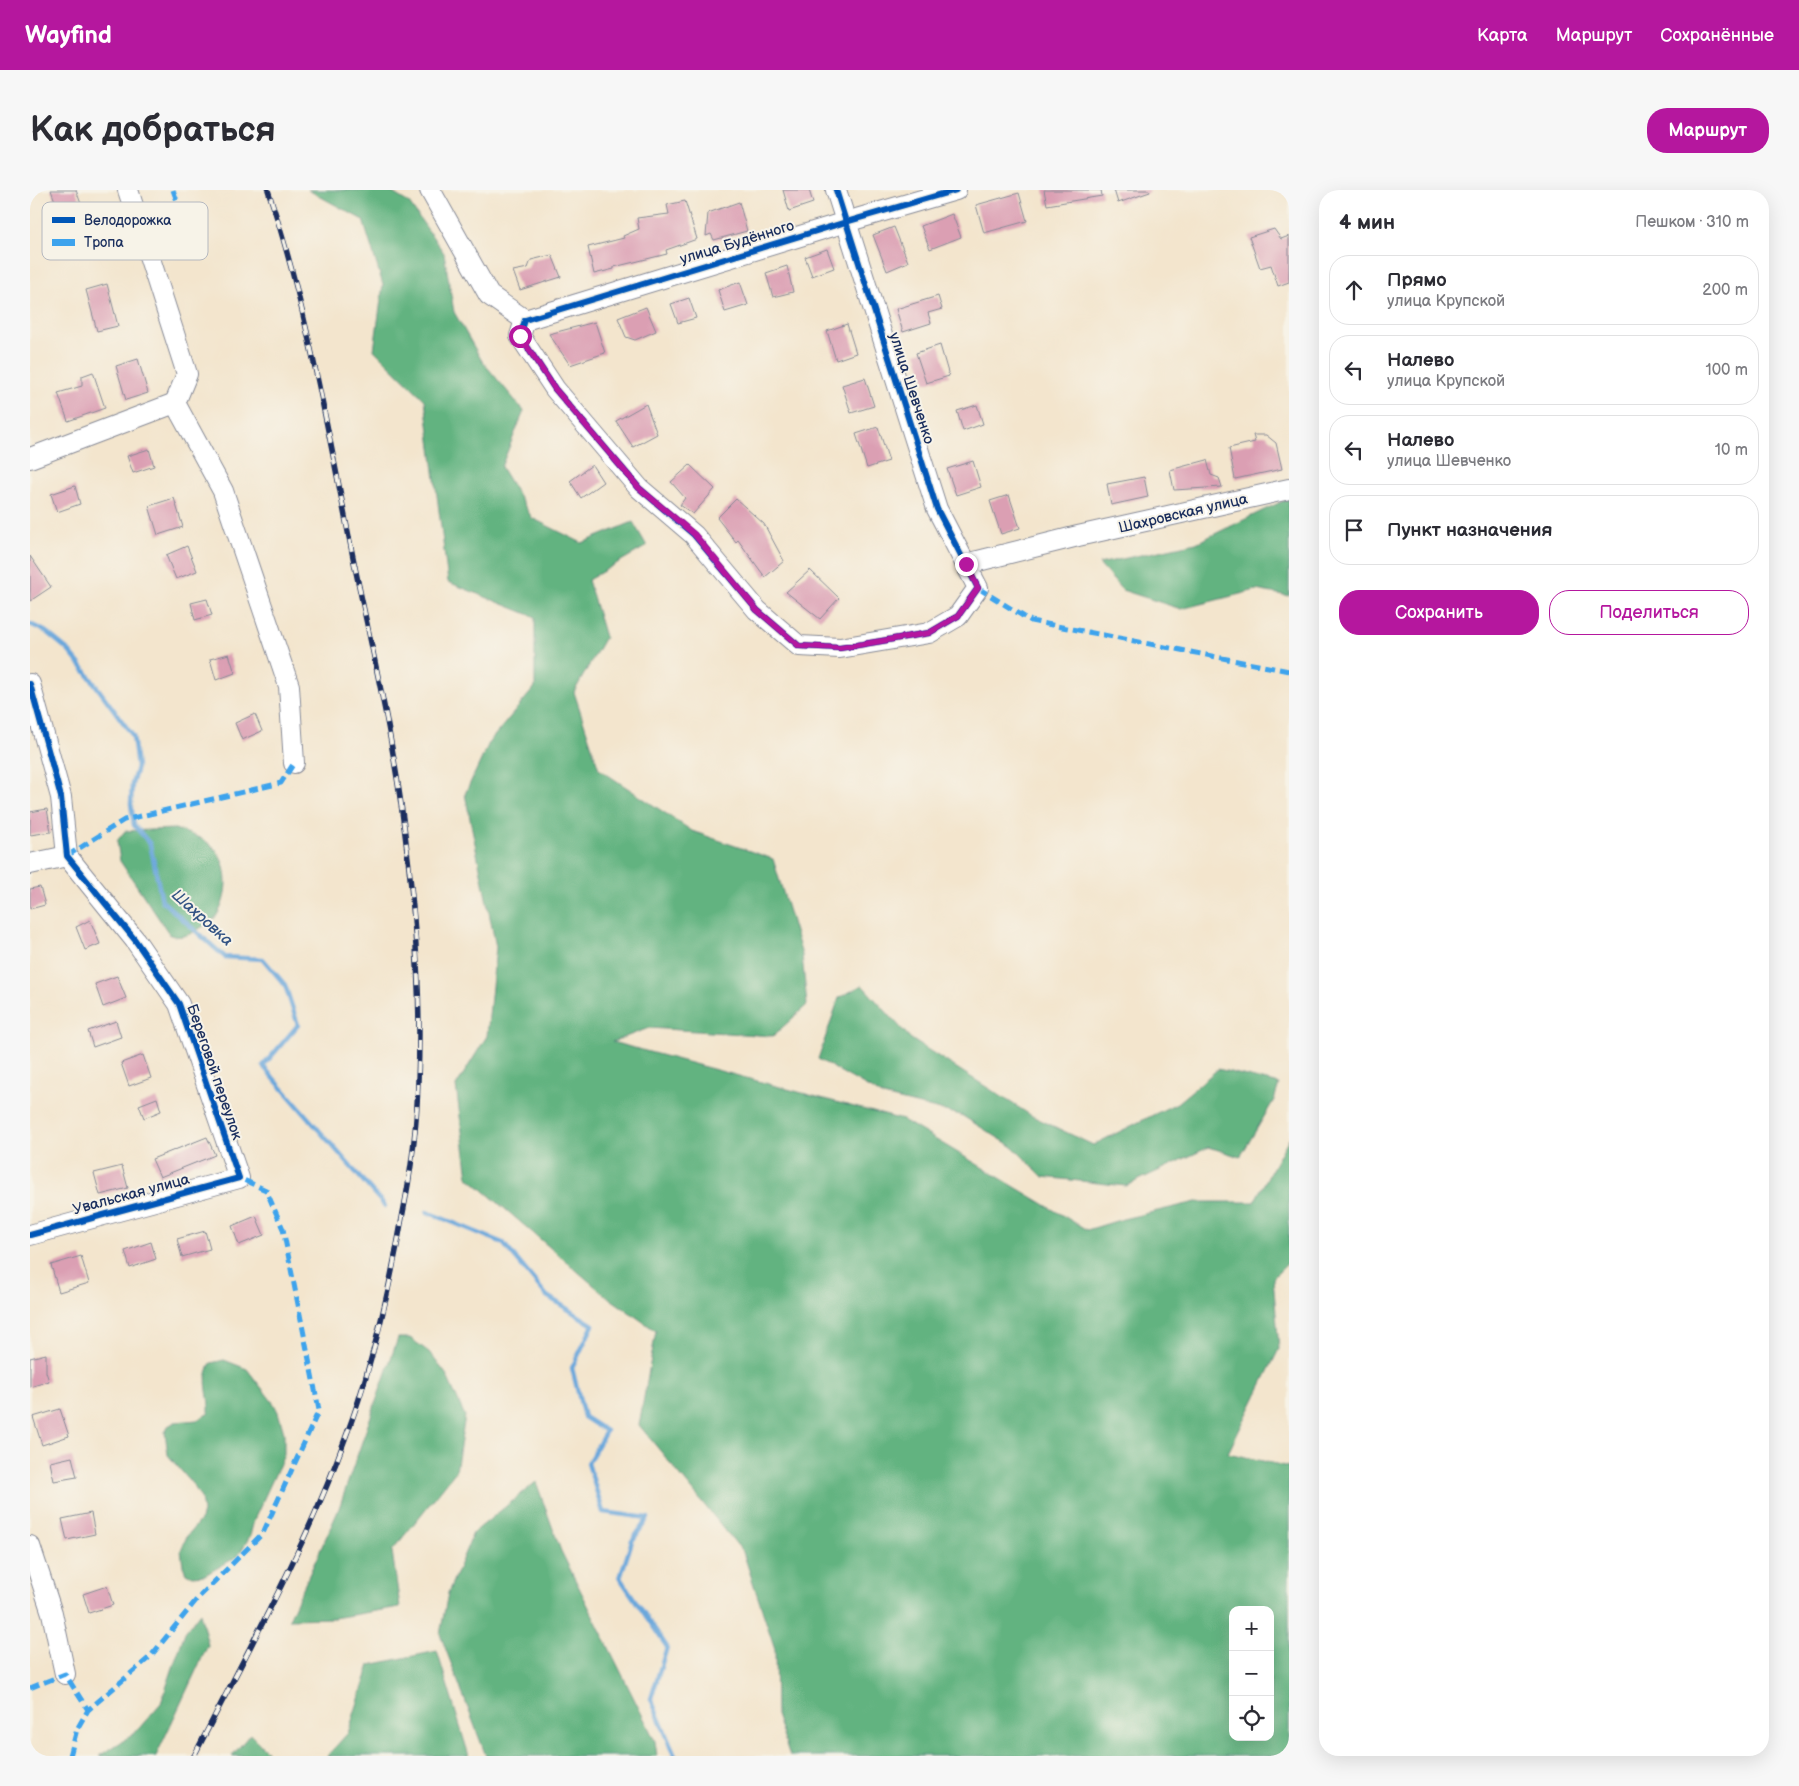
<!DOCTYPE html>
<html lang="ru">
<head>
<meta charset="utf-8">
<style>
  :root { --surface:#fff; --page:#f7f7f7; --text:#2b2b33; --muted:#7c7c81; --line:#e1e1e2; --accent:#b5179e }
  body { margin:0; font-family:"Balsamiq Sans",sans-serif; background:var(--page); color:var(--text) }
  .controls { position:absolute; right:15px; bottom:15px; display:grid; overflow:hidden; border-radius:10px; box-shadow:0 5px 20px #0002 }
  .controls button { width:45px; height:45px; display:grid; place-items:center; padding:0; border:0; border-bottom:1px solid var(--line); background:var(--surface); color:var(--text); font:25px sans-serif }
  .stop { position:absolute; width:15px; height:15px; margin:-11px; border:4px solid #b5179e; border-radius:50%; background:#fff }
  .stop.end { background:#b5179e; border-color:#fff; box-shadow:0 1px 5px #0008 }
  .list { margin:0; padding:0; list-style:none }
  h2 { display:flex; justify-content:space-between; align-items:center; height:65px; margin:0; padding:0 20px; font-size:21px }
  h2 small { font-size:16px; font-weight:400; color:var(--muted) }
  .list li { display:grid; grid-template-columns:32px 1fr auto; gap:15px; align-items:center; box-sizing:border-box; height:70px; margin:0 10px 10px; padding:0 10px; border:1px solid var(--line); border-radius:20px }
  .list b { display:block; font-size:19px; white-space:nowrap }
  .list p { margin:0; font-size:16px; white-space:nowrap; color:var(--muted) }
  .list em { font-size:16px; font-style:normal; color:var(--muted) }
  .actions { display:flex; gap:10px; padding:15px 20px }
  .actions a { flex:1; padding:11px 0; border:1px solid var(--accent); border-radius:20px; text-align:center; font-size:18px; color:var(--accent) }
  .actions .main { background:var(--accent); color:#fff }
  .icon { flex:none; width:28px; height:28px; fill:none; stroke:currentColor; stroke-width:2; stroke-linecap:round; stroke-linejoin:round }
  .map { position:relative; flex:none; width:1259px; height:1566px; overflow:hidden; border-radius:20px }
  header { display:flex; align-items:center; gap:30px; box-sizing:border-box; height:70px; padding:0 25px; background:var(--accent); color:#fff }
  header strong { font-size:24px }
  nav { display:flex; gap:28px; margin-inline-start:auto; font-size:18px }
  .intro { display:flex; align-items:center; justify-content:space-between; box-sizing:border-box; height:120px; padding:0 30px }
  h1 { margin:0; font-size:35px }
  .button { padding:12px 22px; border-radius:20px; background:var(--accent); color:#fff; font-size:18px; font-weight:700 }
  main { display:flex; gap:30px; padding:0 30px }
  aside { flex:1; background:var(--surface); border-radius:20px; box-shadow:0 5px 20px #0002 }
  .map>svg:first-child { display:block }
  .forest { fill:#62b380; stroke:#3e716f; fill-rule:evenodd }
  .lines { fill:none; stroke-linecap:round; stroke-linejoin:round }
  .stream { stroke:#6aa7db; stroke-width:4.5 }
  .building { fill:#db9fb3 }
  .minor-casing { stroke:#878a96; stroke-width:22 }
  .minor { stroke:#fff; stroke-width:20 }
  .rail-casing { stroke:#1b2f5e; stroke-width:5.5 }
  .rail { stroke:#f7f3e8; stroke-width:4; stroke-dasharray:11; stroke-linecap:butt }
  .quiet { stroke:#3da3ed; stroke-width:5; stroke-dasharray:10 5; stroke-linecap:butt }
  .cycleway-casing { stroke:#f7f3e8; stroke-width:9 }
  .cycleway { stroke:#0057b8; stroke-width:6 }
  .route { stroke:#b5179e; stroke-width:6 }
  .labels { text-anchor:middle; stroke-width:4; stroke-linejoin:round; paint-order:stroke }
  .street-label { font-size:15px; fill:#1b2f5e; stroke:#f7f3e8 }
  .water-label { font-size:16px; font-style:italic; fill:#335384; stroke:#f7f3e8 }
  .key { fill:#f7f3e8; stroke:#b5b8bf; stroke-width:1 }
  .key-label { font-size:14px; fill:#1b2f5e }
</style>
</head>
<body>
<header>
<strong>Wayfind</strong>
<nav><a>Карта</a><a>Маршрут</a><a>Сохранённые</a></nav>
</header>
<div class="intro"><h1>Как добраться</h1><a class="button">Маршрут</a></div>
<main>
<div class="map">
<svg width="1259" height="1566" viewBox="0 0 1259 1566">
  <rect width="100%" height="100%" fill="#f7f3e8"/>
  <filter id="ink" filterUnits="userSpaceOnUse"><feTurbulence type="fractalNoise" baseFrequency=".02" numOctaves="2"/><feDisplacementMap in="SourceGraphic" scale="10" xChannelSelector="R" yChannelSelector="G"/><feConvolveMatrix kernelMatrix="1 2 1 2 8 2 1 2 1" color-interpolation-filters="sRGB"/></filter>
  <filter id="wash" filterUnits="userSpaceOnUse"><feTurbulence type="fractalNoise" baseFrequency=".0096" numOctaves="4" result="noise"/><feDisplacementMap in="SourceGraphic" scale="20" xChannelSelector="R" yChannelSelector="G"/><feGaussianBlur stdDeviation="1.12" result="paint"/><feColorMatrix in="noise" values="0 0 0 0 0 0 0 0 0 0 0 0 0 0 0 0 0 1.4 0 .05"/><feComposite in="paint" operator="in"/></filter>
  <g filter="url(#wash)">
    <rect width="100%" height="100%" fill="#f3e5cd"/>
    <g class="forest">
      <path d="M 278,0 L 358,0 L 379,13 L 414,63 L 424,122 L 452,171 L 494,221 L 471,277 L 502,328 L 552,353 L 603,332 L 617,356 L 558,390 L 575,447 L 544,502 L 569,579 L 662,641 L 743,669 L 772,765 L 777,815 L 743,846 L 619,838 L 582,852 L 873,930 L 1057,1040 L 1093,1029 L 1166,1012 L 1224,1012 L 1259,948 L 1259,1072 L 1243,1088 L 1249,1159 L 1198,1263 L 1259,1277 L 1259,1566 L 760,1566 L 746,1525 L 745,1459 L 713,1362 L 609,1235 L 626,1141 L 575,1105 L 438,987 L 426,896 L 457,846 L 466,757 L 435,604 L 460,551 L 505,497 L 505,427 L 418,392 L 395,210 L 344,160 L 353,95 L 333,30 ZM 1203,1420 L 1240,1420 L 1240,1547 L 1203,1547 Z"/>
      <path d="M 1259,308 L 1259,406 L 1226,400 L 1151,419 L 1092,400 L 1069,374 L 1166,353 Z"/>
      <path d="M 145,639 C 158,644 173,647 183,657 C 200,674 199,706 187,725 C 184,730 177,734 172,737 C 161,744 153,749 140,745 L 90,671 L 87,651 L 95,641 Z"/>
      <path d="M 832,795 L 881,849 L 1002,926 L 1063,955 L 1147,913 L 1188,879 L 1249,894 L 1244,910 L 1210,967 L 1179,957 L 1096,996 L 1013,987 L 983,957 L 931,925 L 853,906 L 788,869 L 809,808 Z"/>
      <path d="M 368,1148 L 380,1148 L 399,1162 L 416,1184 L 435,1226 L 426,1281 L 362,1361 L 370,1417 L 304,1428 L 259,1429 L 308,1321 Z"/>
      <path d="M 194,1170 L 217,1179 L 244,1214 L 248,1222 L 254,1243 L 254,1265 L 224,1330 L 220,1346 L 208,1366 L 175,1385 L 162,1386 L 156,1383 L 153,1376 L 151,1360 L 157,1346 L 171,1329 L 173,1322 L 171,1308 L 164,1296 L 138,1265 L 135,1242 L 138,1236 L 145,1232 L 167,1230 L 179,1223 C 180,1203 171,1192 181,1173 Z"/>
      <path d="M 506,1292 L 531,1361 L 625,1551 L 627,1566 L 456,1566 L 410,1444 L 418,1403 L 443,1343 Z"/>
      <path d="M 170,1423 L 178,1455 L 126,1566 L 69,1566 L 104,1544 L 131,1513 L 155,1442 Z"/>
      <path d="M 407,1461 L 439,1566 L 297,1566 L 318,1543 L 340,1475 Z"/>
      <path d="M 220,1544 L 242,1566 L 202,1566 Z"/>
    </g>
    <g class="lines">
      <g class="stream">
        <path d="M 0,434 L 15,441 L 37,459 L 56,482 L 103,546 L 107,577 L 102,594 L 101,614 L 104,635 L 120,654 L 132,711 L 195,767 L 233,769 L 255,795 L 268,835 L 233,876 L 355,1016"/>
        <path d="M 397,1022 L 473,1053 L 517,1106 L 563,1135 L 542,1178 L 554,1227 L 576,1241 L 558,1273 L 573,1322 L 618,1328 L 602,1351 L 590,1388 L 637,1457 L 621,1509 L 645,1566"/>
      </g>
    </g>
    <g id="blocks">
      <g class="building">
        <path d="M 21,0 L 46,0 L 51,14 L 39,18 L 52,51 L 36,57 L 25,30 L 31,28 Z"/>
        <path d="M 753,0 L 779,0 L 783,13 L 759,21 Z"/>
        <path d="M 1014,0 L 1071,0 L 1072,6 L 1017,15 Z"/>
        <path d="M 1084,0 L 1119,0 L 1120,2 L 1088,13 Z"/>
        <path d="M 989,3 L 997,31 L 954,43 L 946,15 Z"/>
        <path d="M 655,11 L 667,49 L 636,60 L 637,64 L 584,77 L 584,79 L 564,84 L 558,57 L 594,48 L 593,46 L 609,39 L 607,28 L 639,24 L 637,15 Z"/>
        <path d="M 709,12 L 717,41 L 684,50 L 681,44 L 676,46 L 678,23 Z"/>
        <path d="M 922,24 L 931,47 L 900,59 L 891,36 Z"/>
        <path d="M 864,37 L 878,72 L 857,81 L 843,45 Z"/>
        <path d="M 1244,39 L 1251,49 L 1259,46 L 1259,92 L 1248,96 L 1241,75 L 1230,78 L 1219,47 Z"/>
        <path d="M 797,59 L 804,78 L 782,86 L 775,67 Z"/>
        <path d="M 522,65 L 531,87 L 490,100 L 483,81 L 498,78 L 501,70 Z"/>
        <path d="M 757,76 L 763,102 L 743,107 L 736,83 Z"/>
        <path d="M 710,92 L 718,115 L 695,122 L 688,100 Z"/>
        <path d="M 77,94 L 88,136 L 67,141 L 56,100 Z"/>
        <path d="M 908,106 L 912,119 L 898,123 L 901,133 L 873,142 L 866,119 Z"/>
        <path d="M 659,108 L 666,128 L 648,133 L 641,114 Z"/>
        <path d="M 616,117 L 626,141 L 605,150 L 596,147 L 588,128 Z"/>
        <path d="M 565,132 L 575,163 L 540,175 L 519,144 Z"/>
        <path d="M 817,134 L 826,163 L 806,170 L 797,141 Z"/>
        <path d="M 910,155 L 919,186 L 896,193 L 886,163 Z"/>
        <path d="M 108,169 L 118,203 L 96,210 L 86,176 Z"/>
        <path d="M 63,182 L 75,218 L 38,231 L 28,203 L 52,196 L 52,186 Z"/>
        <path d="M 835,188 L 844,216 L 821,223 L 812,195 Z"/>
        <path d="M 616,214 L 627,244 L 603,257 L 586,231 Z"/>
        <path d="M 947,215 L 953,234 L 933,241 L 927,221 Z"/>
        <path d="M 848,237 L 859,271 L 837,278 L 826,244 Z"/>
        <path d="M 1223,245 L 1236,245 L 1246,253 L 1252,279 L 1205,289 L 1199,258 L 1225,252 Z"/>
        <path d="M 119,259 L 124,276 L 103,283 L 97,266 Z"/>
        <path d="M 1177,270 L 1181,285 L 1189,288 L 1192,297 L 1144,300 L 1140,280 Z"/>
        <path d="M 943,271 L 951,297 L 926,305 L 917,279 Z"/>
        <path d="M 562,275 L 573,292 L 551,308 L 540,291 Z"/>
        <path d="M 660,275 L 685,299 L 663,324 L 650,315 L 655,308 L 641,292 Z"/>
        <path d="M 1114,287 L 1118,307 L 1081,315 L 1077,294 Z"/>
        <path d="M 45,296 L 50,314 L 27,322 L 21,304 Z"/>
        <path d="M 979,305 L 990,338 L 971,344 L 960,311 Z"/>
        <path d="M 144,308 L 153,337 L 128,345 L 119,316 Z"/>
        <path d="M 706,309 L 734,334 L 754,371 L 735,387 L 708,350 L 706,352 L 687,328 Z"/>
        <path d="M 157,356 L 167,381 L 146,389 L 136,365 Z"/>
        <path d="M 0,366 L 21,397 L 0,411 Z"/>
        <path d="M 780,380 L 809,408 L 790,429 L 756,402 Z"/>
        <path d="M 177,409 L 182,425 L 165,430 L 161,413 Z"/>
        <path d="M 199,464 L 205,483 L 186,490 L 180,469 Z"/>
        <path d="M 225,524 L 232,541 L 212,550 L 205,533 Z"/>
        <path d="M 17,619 L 21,642 L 0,645 L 0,622 Z"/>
        <path d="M 10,697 L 15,715 L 0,719 L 0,699 Z"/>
        <path d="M 60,730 L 70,754 L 55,760 L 46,737 Z"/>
        <path d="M 87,786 L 96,808 L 73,817 L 65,794 Z"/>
        <path d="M 86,831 L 91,847 L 63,857 L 58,841 Z"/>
        <path d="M 113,865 L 121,888 L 99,896 L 91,873 Z"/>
        <path d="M 127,908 L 131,921 L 114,928 L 109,915 Z"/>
        <path d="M 177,947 L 185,965 L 130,987 L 122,969 Z"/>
        <path d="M 92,976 L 98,998 L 70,1005 L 64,983 Z"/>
        <path d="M 226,1026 L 234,1045 L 209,1055 L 202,1036 Z"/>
        <path d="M 175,1041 L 180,1059 L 152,1067 L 147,1049 Z"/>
        <path d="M 121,1052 L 126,1069 L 100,1078 L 95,1061 Z"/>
        <path d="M 51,1066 L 59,1093 L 29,1102 L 21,1075 Z"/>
        <path d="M 16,1164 L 16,1182 L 19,1191 L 0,1197 L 0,1168 Z"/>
        <path d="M 30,1219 L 39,1246 L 12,1255 L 3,1227 Z"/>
        <path d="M 42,1267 L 47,1287 L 24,1291 L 20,1272 Z"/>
        <path d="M 61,1323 L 65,1344 L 37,1350 L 32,1329 Z"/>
        <path d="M 77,1396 L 83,1415 L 59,1423 L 53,1404 Z"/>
      </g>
    </g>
  </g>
  <g filter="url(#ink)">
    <use href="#blocks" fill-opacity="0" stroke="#878a96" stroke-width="1"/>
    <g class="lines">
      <defs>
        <g id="minor">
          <path d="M 98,0 L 157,184 L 145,213 L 193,301 L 259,496 L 264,573"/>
          <path d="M 400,0 L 459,105 L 495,130"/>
          <path d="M 495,130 L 490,146 L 525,199 L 609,298 L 664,345 L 727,420 L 769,456 L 810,458 L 899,443 L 928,426 L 948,398 L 907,319 L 806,0"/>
          <path d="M 495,130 L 816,32 L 926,0"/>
          <path d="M 0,268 L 145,213"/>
          <path d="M 936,374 L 1048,346 L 1259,299"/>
          <path d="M 0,494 L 31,607 L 37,666 L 105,750 L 149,814 L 209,988 L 0,1045"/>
          <path d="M 0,674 L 37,666"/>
          <path d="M 0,1356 L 22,1423 L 35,1484"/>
        </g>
      </defs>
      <use href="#minor" class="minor-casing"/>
      <use href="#minor" class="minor"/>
      <defs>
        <path id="rail" d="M 164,1566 C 217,1462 275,1359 315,1249 C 342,1178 359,1103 372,1028 C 381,983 387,937 388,891 C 392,798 384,706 371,614 C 360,536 342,459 326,382 C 300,254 279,124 238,0"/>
      </defs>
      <use href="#rail" class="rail-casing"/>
      <use href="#rail" class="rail"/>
      <g class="quiet">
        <path d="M 143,0 L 153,27"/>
        <path d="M 948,398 L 1001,431 L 1259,481"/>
        <path d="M 37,666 L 94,630 L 251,593 L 264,573"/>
        <path d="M 0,1498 L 35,1484 L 58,1520"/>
        <path d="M 40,1566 L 47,1539 L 58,1520 L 120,1467 L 168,1408 L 233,1343 L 289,1220 L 253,1039 L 236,1000 L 209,988"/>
      </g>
      <defs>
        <g id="cycleway">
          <path d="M 806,0 L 816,32 L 907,319 L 948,398 L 928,426 L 899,443 L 810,458 L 769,456 L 727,420 L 664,345 L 609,298 L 525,199 L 490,146 L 495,130 L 816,32 L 926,0"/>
          <path d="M 0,494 L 31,607 L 37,666 L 105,750 L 149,814 L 209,988 L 0,1045"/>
        </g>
      </defs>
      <use href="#cycleway" class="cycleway-casing"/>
      <use href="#cycleway" class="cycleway"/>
    </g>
  </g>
  <g class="lines" filter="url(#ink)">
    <path class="route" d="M 490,146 L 525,199 L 609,298 L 664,344 L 727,420 L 769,456 L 810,458 L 899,443 L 928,426 L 948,398 L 936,374"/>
  </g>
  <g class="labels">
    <g class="street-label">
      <text transform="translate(707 52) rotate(-17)" y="5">улица Будённого</text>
      <text transform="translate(882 198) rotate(72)" y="5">улица Шевченко</text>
      <text transform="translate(1153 323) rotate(-13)" y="5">Шахровская улица</text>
      <text transform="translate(185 882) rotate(71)" y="5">Береговой переулок</text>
      <text transform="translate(101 1004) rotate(-15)" y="5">Увальская улица</text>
    </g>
    <g class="water-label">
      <text transform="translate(173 727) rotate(42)" y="6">Шахровка</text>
    </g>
  </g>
  <rect x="12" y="12" width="166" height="58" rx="8" class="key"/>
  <rect x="22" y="27" width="23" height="6" fill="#0057b8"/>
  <rect x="22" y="49" width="23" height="7" fill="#3da3ed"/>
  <g class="key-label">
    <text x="54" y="35">Велодорожка</text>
    <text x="54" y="57">Тропа</text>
  </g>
</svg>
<div class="controls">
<button>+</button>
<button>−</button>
<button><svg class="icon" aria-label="locate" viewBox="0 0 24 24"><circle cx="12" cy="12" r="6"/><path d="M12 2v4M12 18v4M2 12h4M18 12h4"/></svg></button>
</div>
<div class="stop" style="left:490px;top:146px"></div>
<div class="stop end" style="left:936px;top:374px"></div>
</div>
<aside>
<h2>4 мин<small>Пешком · 310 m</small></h2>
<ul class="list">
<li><svg class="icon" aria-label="ahead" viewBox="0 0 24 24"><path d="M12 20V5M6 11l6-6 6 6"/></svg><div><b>Прямо</b><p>улица Крупской</p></div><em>200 m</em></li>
<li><svg class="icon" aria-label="left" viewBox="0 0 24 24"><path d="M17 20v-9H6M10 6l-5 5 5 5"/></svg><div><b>Налево</b><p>улица Крупской</p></div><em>100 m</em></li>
<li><svg class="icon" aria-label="left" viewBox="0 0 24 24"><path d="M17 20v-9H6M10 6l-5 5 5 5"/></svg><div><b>Налево</b><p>улица Шевченко</p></div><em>10 m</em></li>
<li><svg class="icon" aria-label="arrive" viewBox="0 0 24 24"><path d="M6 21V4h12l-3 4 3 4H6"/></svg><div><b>Пункт назначения</b></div></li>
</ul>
<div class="actions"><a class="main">Сохранить</a><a>Поделиться</a></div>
</aside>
</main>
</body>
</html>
